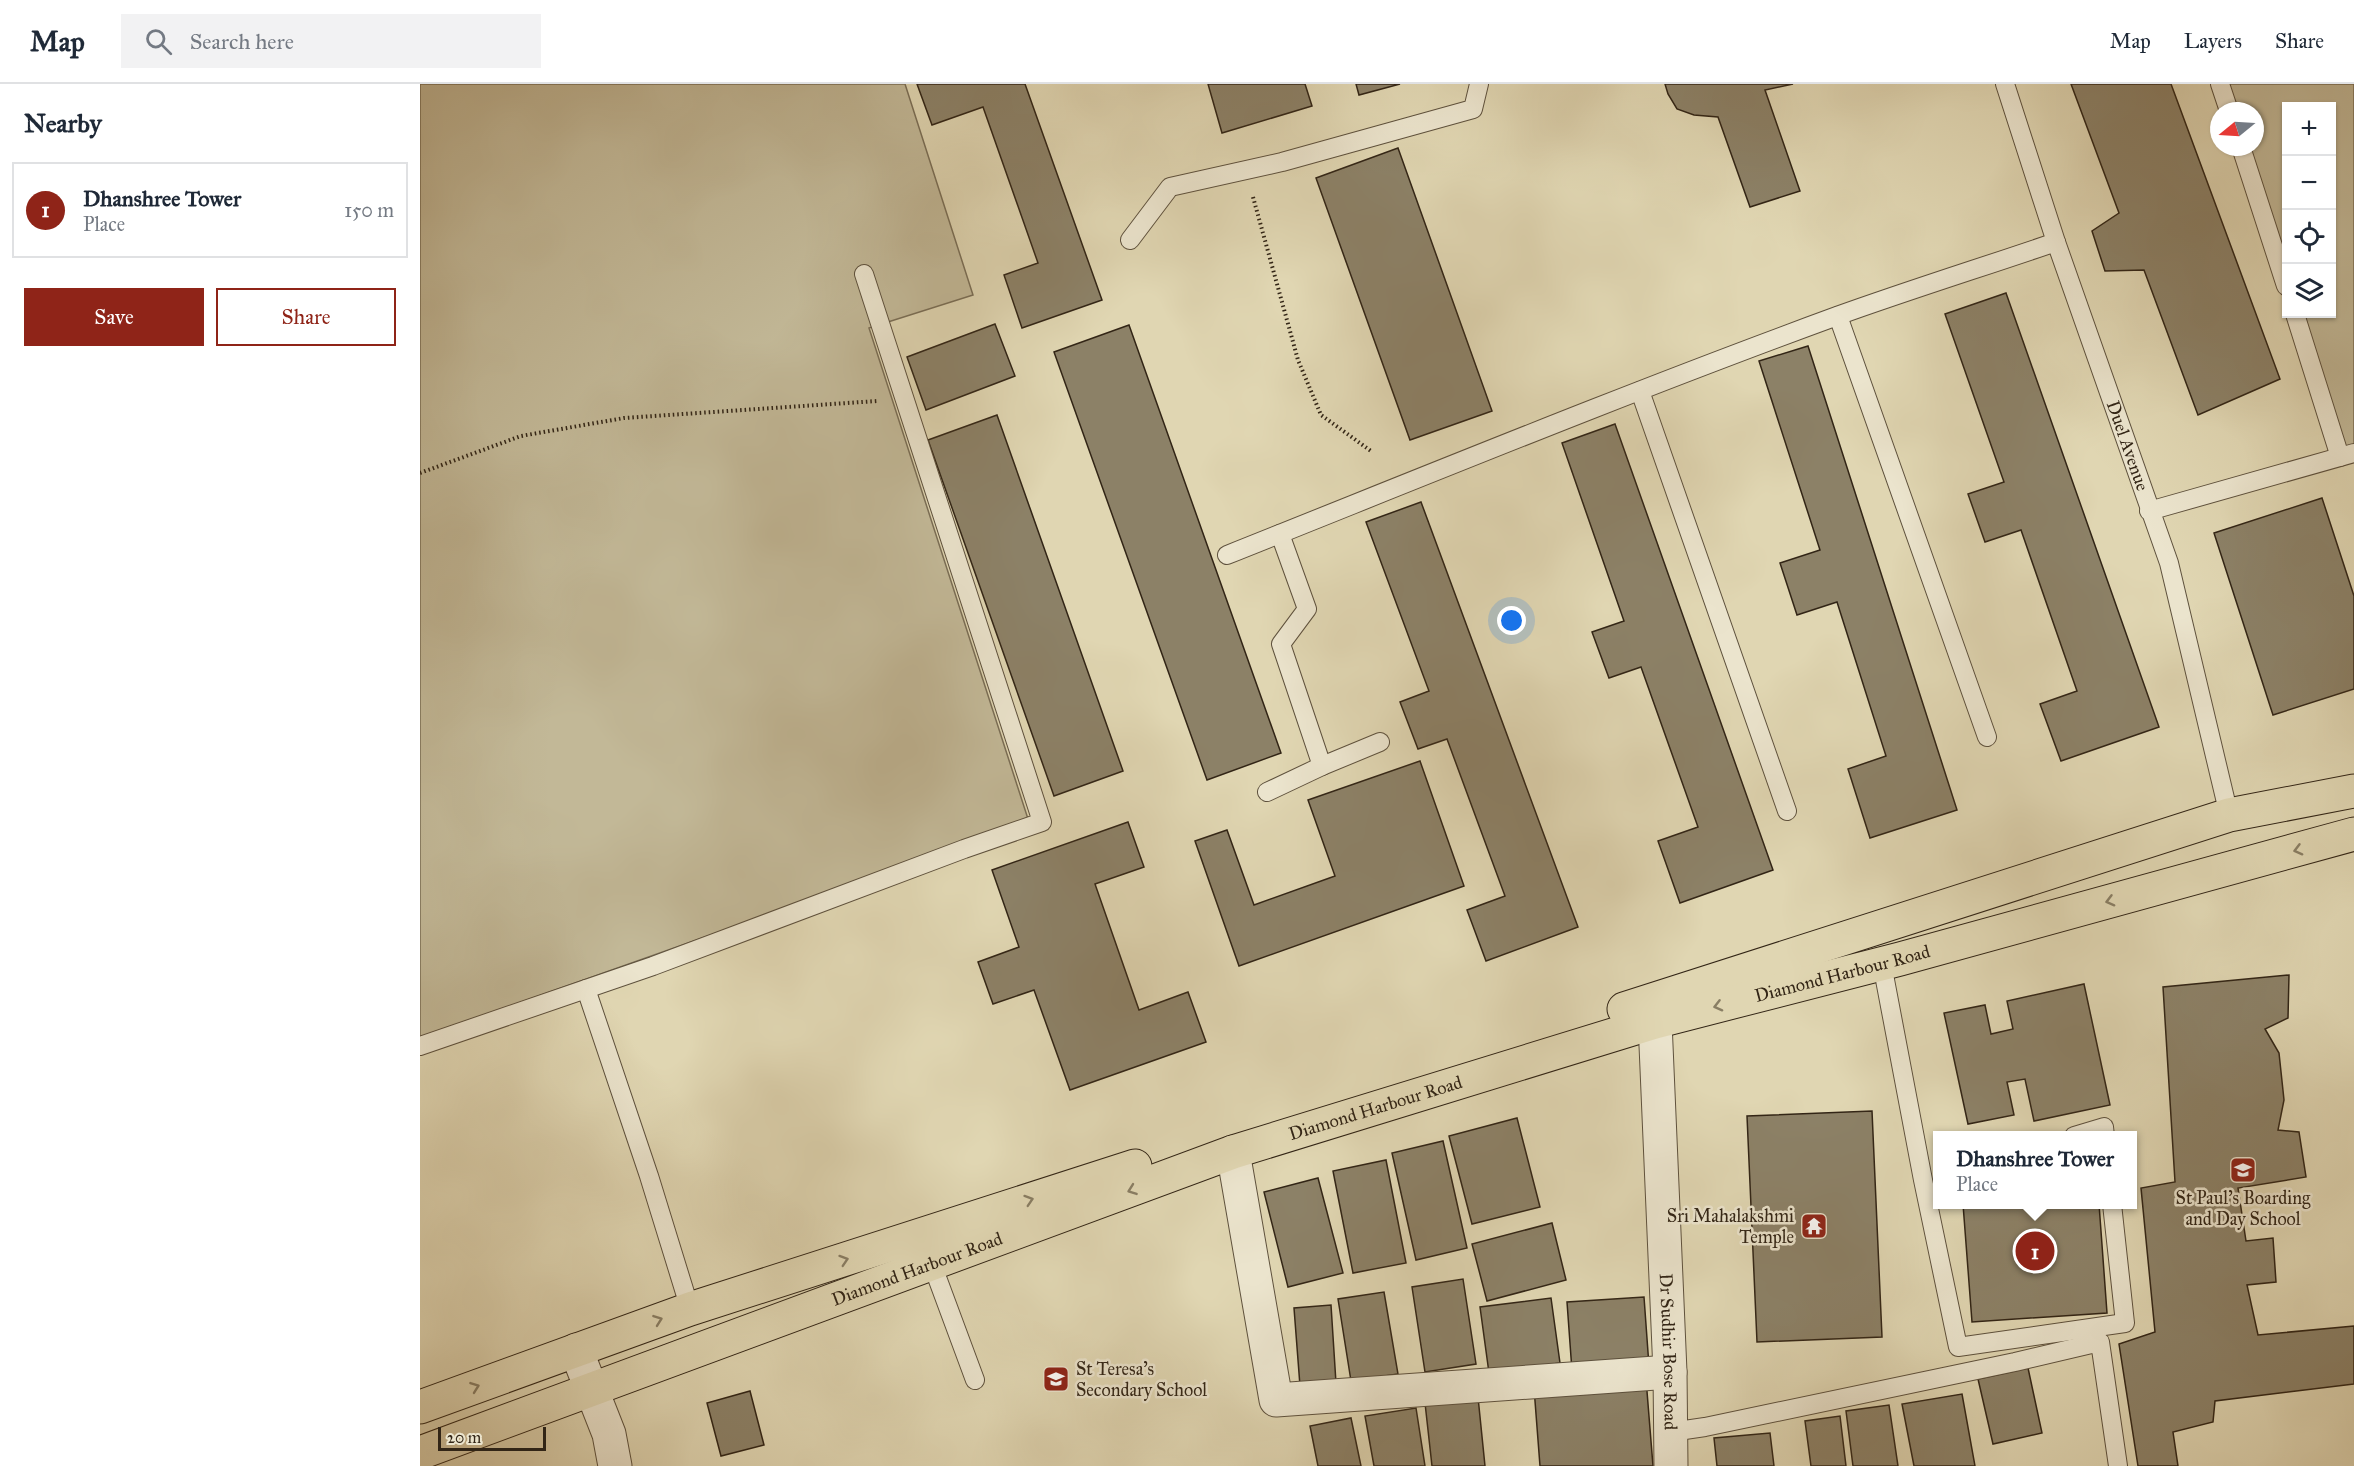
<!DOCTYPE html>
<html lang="en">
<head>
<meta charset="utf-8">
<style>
  :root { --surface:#fff; --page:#f2f2f3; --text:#1f2937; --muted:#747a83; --line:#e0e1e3; --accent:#8f2418 }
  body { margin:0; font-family:"IM FELL Great Primer",serif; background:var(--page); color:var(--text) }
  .controls { position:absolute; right:18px; top:18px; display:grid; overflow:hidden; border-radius:0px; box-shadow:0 2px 4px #0004 }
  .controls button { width:54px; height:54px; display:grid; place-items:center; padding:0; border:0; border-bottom:2px solid var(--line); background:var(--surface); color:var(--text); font:30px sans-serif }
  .compass { position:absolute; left:1790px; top:18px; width:54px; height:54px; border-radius:50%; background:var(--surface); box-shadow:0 2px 4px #0004; rotate:252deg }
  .scale { position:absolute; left:18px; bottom:15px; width:108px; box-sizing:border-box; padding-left:6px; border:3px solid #322516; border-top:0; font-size:16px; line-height:21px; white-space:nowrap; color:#322516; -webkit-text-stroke:4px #ebe4cd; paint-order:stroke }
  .you { position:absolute; left:1092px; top:537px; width:21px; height:21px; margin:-15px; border:4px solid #fff; border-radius:50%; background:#1a73e8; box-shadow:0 0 0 9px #1a73e833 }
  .badge { display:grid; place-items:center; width:39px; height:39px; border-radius:50%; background:var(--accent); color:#fff; font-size:20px; font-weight:700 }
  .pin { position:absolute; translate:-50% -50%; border:3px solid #fff; box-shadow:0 2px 6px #0006 }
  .popup { position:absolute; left:1513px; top:1047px; width:204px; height:78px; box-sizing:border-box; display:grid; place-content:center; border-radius:0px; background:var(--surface); filter:drop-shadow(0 2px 4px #0005); font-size:20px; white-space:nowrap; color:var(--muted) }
  .popup b { font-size:22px; color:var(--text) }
  .popup::after { content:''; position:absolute; left:50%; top:100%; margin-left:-12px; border:12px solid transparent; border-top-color:var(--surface) }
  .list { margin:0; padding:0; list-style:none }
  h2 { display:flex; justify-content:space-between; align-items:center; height:78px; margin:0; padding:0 24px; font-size:26px }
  h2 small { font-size:20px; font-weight:400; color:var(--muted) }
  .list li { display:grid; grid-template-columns:39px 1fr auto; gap:18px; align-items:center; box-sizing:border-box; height:96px; margin:0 12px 12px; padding:0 12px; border:2px solid var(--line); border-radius:0px }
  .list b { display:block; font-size:22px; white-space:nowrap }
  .list p { margin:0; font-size:20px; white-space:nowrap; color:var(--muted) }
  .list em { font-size:20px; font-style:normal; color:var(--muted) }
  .actions { display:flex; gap:12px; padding:18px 24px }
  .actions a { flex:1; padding:14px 0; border:2px solid var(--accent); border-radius:0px; text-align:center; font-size:21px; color:var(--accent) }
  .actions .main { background:var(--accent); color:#fff }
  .icon { flex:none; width:33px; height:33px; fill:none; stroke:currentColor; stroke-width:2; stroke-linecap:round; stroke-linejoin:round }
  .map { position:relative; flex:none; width:1934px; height:1382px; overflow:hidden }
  header { display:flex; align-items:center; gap:36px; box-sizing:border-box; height:84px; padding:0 30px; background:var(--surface); border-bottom:2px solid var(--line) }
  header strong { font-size:28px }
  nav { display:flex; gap:33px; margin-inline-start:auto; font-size:21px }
  .search { width:420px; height:54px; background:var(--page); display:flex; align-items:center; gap:15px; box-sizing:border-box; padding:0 21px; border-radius:0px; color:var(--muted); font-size:22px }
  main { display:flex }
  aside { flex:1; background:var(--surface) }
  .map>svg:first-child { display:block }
  .green { fill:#c2b897; stroke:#7a6e56; stroke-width:1.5 }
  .building { fill:#8c8167; stroke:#322516; stroke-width:1.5 }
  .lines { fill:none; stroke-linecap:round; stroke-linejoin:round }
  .service-casing { stroke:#5e513d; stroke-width:20 }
  .minor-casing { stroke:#5e513d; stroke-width:35 }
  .primary-casing { stroke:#322516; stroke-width:35 }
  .path { stroke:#322516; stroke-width:4; stroke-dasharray:1.5 3; stroke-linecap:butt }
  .service { stroke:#ebe4cd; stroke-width:18 }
  .minor { stroke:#ebe4cd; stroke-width:33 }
  .primary { stroke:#e0d6b2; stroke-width:33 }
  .oneway { stroke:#897e64 }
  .labels { text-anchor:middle; stroke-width:5; stroke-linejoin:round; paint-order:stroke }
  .street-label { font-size:18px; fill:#322516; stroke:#ebe4cd }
  .poi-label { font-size:18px; fill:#322516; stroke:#ebe4cd }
</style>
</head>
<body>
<header>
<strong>Map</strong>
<div class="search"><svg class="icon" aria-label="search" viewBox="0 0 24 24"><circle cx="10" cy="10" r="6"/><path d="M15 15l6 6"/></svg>Search here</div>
<nav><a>Map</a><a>Layers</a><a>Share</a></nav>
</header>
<main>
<aside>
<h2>Nearby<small></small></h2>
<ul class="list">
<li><span class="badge">1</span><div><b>Dhanshree Tower</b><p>Place</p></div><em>150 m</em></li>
</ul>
<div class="actions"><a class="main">Save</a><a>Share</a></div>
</aside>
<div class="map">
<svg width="1934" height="1382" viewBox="0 0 1934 1382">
  <rect width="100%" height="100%" fill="#e0d6b2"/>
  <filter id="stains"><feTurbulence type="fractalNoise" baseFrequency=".00333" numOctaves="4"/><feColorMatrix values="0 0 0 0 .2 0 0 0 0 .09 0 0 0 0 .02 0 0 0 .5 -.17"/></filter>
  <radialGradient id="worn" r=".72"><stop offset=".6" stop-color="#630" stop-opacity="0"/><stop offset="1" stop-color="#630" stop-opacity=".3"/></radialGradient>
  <g class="green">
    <path d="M 0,0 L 485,0 L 553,211 L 449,244 L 609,738 L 0,954 Z"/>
    <path d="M 1804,0 L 1934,0 L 1934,362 L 1925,365 L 1880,230 L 1912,230 L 1912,22 L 1866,22 L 1866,189 L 1825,63 L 1835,63 L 1835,27 L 1813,27 Z"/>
  </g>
  <g class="building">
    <path d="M 497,0 L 605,0 L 682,216 L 602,244 L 584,191 L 618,179 L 563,23 L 512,41 Z"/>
    <path d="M 788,0 L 885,0 L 892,22 L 802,49 Z"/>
    <path d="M 936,0 L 980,0 L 939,11 Z"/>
    <path d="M 1245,0 L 1373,0 L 1345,6 L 1380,107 L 1330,123 L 1298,33 L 1274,31 L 1257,25 L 1248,10 Z"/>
    <path d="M 1651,0 L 1751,0 L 1860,295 L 1778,331 L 1724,186 L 1685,187 L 1672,147 L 1699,129 Z"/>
    <path d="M 978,64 L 1072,327 L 990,356 L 896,94 Z"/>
    <path d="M 1586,209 L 1739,643 L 1641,677 L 1620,620 L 1657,607 L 1601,446 L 1565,458 L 1548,410 L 1584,398 L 1525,230 Z"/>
    <path d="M 575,240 L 595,292 L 506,326 L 487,273 Z"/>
    <path d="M 709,241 L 861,669 L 787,696 L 634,268 Z"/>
    <path d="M 1388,262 L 1537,726 L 1450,754 L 1428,685 L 1466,672 L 1417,518 L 1377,531 L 1360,479 L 1400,466 L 1339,277 Z"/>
    <path d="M 577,331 L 703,687 L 634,712 L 508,356 Z"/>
    <path d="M 1195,340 L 1353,786 L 1260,819 L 1238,757 L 1278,743 L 1221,583 L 1189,594 L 1172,548 L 1204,537 L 1142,359 Z"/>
    <path d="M 1902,414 L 1934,512 L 1934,605 L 1853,631 L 1794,449 Z"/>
    <path d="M 1001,418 L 1158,843 L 1066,877 L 1047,826 L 1085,812 L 1027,655 L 998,665 L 980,618 L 1009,607 L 946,438 Z"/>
    <path d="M 1000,677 L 1044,802 L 819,882 L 775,757 L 807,746 L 834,821 L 915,792 L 888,716 Z"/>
    <path d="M 708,738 L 724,783 L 675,800 L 719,926 L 768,908 L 786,958 L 650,1006 L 614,906 L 573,920 L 558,878 L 599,863 L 572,786 Z"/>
    <path d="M 1869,891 L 1868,934 L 1845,945 L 1859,969 L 1864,1016 L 1858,1046 L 1879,1048 L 1886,1093 L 1818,1104 L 1826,1157 L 1853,1154 L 1856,1198 L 1827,1201 L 1838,1251 L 1934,1242 L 1934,1300 L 1795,1317 L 1793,1338 L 1753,1348 L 1758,1382 L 1718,1382 L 1699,1260 L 1735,1248 L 1721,1104 L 1755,1098 L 1743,903 Z"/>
    <path d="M 1664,900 L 1690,1021 L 1614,1037 L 1605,995 L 1587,998 L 1594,1031 L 1548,1040 L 1524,929 L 1565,921 L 1571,950 L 1593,945 L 1587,917 Z"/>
    <path d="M 1452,1027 L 1462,1253 L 1337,1258 L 1327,1032 Z"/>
    <path d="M 1097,1034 L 1120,1123 L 1052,1140 L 1029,1052 Z"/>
    <path d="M 1023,1057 L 1047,1164 L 996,1176 L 972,1069 Z"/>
    <path d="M 966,1076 L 986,1179 L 933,1189 L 913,1087 Z"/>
    <path d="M 898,1094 L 923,1189 L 868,1203 L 844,1108 Z"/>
    <path d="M 1543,1120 L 1679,1120 L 1687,1229 L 1552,1238 Z"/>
    <path d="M 1132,1139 L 1146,1196 L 1067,1217 L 1052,1160 Z"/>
    <path d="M 1043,1195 L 1056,1280 L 1005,1288 L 992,1203 Z"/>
    <path d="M 964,1208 L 978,1290 L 931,1297 L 918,1215 Z"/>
    <path d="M 1224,1213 L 1229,1282 L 1152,1287 L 1147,1218 Z"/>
    <path d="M 1131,1214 L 1140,1279 L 1069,1289 L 1060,1223 Z"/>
    <path d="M 911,1221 L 916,1299 L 880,1302 L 874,1224 Z"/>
    <path d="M 1608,1284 L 1622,1349 L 1573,1360 L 1558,1295 Z"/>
    <path d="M 1226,1295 L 1233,1382 L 1120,1382 L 1114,1304 Z"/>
    <path d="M 330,1307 L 344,1361 L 301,1372 L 287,1319 Z"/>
    <path d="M 1542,1310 L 1555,1382 L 1494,1382 L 1482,1320 Z"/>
    <path d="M 1058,1313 L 1065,1382 L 1012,1382 L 1005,1319 Z"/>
    <path d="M 1469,1321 L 1478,1382 L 1433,1382 L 1426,1327 Z"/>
    <path d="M 996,1324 L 1005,1382 L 954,1382 L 945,1332 Z"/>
    <path d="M 1420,1332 L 1426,1382 L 1391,1382 L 1385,1337 Z"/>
    <path d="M 931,1334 L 941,1382 L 898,1382 L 890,1342 Z"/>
    <path d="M 1350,1349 L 1354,1382 L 1297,1382 L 1294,1354 Z"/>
  </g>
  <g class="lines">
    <defs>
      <g id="service">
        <path id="s1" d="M 1585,0 L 1636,158 L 1749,479 L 1809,731"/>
        <path d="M 1800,0 L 1809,27"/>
        <path d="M 1821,63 L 1866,202"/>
        <path d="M 710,156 L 750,103 L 862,78 L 1053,25 L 1059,0"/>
        <path d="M 1875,230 L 1920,373"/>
        <path d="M 1418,232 L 1567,653"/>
        <path d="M 1220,307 L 1367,727"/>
        <path d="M 1729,427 L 1934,369"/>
        <path d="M 860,450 L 887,525 L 861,560 L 902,682"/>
        <path d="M 807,471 C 1010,390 1212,307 1417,232 C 1489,206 1563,183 1636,158"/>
        <path d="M 847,708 L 902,682 L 960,658"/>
        <path d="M 1462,880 L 1503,1096 L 1538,1263 L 1705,1239 L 1692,1120"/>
        <path d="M 166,905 L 229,1092 L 270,1225"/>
        <path d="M 0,962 L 233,882 L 544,765 L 622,738 L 444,190"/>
        <path d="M 1654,1052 L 1684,1043 L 1685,1052"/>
        <path d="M 512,1180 L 555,1296"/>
        <path d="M 1251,1348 L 1285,1343 L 1595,1278 L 1680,1258 L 1698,1382"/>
      </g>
      <g id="minor">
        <path id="s2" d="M 1235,938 L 1250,1288 L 1251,1382"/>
        <path d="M 813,1068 L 856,1316 L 1250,1288"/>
        <path d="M 156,1266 L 189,1350 L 195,1382"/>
      </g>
      <g id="primary">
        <path d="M 1204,925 L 1809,731 L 1934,707"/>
        <path d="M 0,1323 L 270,1225 L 715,1082"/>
        <path id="s3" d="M 0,1369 L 813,1068 L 1235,938 L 1480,875 L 1934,750"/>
      </g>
    </defs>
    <use href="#service" class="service-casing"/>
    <use href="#minor" class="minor-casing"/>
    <use href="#primary" class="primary-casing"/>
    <g class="path">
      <path d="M 833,113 L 878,276 L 901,331 L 951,367"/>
      <path d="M 0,389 L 101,352 L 204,334 L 457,317"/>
    </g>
    <use href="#service" class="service"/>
    <use href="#minor" class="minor"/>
    <use href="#primary" class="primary"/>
  </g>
  <defs><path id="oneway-chevron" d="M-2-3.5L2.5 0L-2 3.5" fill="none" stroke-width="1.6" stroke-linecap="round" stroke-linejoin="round" transform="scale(1.5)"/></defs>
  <g class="oneway">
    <use href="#oneway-chevron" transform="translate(1878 766) rotate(165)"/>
    <use href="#oneway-chevron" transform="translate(1690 817) rotate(165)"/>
    <use href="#oneway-chevron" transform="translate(1298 922) rotate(166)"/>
    <use href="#oneway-chevron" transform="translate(712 1106) rotate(160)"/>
    <use href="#oneway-chevron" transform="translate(609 1116) rotate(-18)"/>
    <use href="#oneway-chevron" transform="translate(424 1176) rotate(-18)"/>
    <use href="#oneway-chevron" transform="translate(238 1236) rotate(-20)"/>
    <use href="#oneway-chevron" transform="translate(55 1303) rotate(-20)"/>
  </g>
  <defs>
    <symbol id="school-square" viewBox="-11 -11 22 22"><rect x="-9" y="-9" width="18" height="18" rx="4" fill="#8f2418" stroke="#ebe4cd"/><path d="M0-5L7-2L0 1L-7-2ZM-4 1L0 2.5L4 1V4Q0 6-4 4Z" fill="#fff"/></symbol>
    <symbol id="temple-square" viewBox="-11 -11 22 22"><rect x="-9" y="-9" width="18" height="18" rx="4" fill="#8f2418" stroke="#ebe4cd"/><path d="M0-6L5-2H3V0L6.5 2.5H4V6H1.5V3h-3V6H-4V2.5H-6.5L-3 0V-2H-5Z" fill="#fff"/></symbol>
  </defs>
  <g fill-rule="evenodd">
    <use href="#school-square" x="1808" y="1071" width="30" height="30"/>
    <use href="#temple-square" x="1379" y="1127" width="30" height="30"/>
    <use href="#school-square" x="621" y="1280" width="30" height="30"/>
  </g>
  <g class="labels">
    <g class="street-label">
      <text dy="6" stroke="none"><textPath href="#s1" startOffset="382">Duel Avenue</textPath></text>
      <text dy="6" stroke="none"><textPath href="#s3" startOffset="1502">Diamond Harbour Road</textPath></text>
      <text dy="6" stroke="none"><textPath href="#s3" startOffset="1016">Diamond Harbour Road</textPath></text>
      <text dy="6" stroke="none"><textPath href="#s3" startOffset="530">Diamond Harbour Road</textPath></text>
      <text dy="6" stroke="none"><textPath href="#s2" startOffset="330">Dr Sudhir Bose Road</textPath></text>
    </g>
    <g class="poi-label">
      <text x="1823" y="1120">St Paul's Boarding<tspan x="1823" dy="21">and Day School</tspan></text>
      <text x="1374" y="1138" text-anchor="end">Sri Mahalakshmi<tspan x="1374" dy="21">Temple</tspan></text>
      <text x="656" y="1291" text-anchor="start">St Teresa's<tspan x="656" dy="21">Secondary School</tspan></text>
    </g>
  </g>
  <rect width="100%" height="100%" filter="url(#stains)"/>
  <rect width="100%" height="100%" fill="url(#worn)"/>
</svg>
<div class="controls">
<button>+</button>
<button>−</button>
<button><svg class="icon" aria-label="locate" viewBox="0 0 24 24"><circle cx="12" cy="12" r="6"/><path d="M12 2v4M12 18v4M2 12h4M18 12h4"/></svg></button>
<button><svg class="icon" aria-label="layers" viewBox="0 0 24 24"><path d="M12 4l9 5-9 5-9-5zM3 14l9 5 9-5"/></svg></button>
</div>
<svg class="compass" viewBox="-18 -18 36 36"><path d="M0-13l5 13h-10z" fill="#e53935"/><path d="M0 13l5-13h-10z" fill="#747a83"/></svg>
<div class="scale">20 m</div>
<div class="you"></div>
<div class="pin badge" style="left:1615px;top:1167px">1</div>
<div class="popup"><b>Dhanshree Tower</b>Place</div>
</div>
</main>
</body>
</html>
